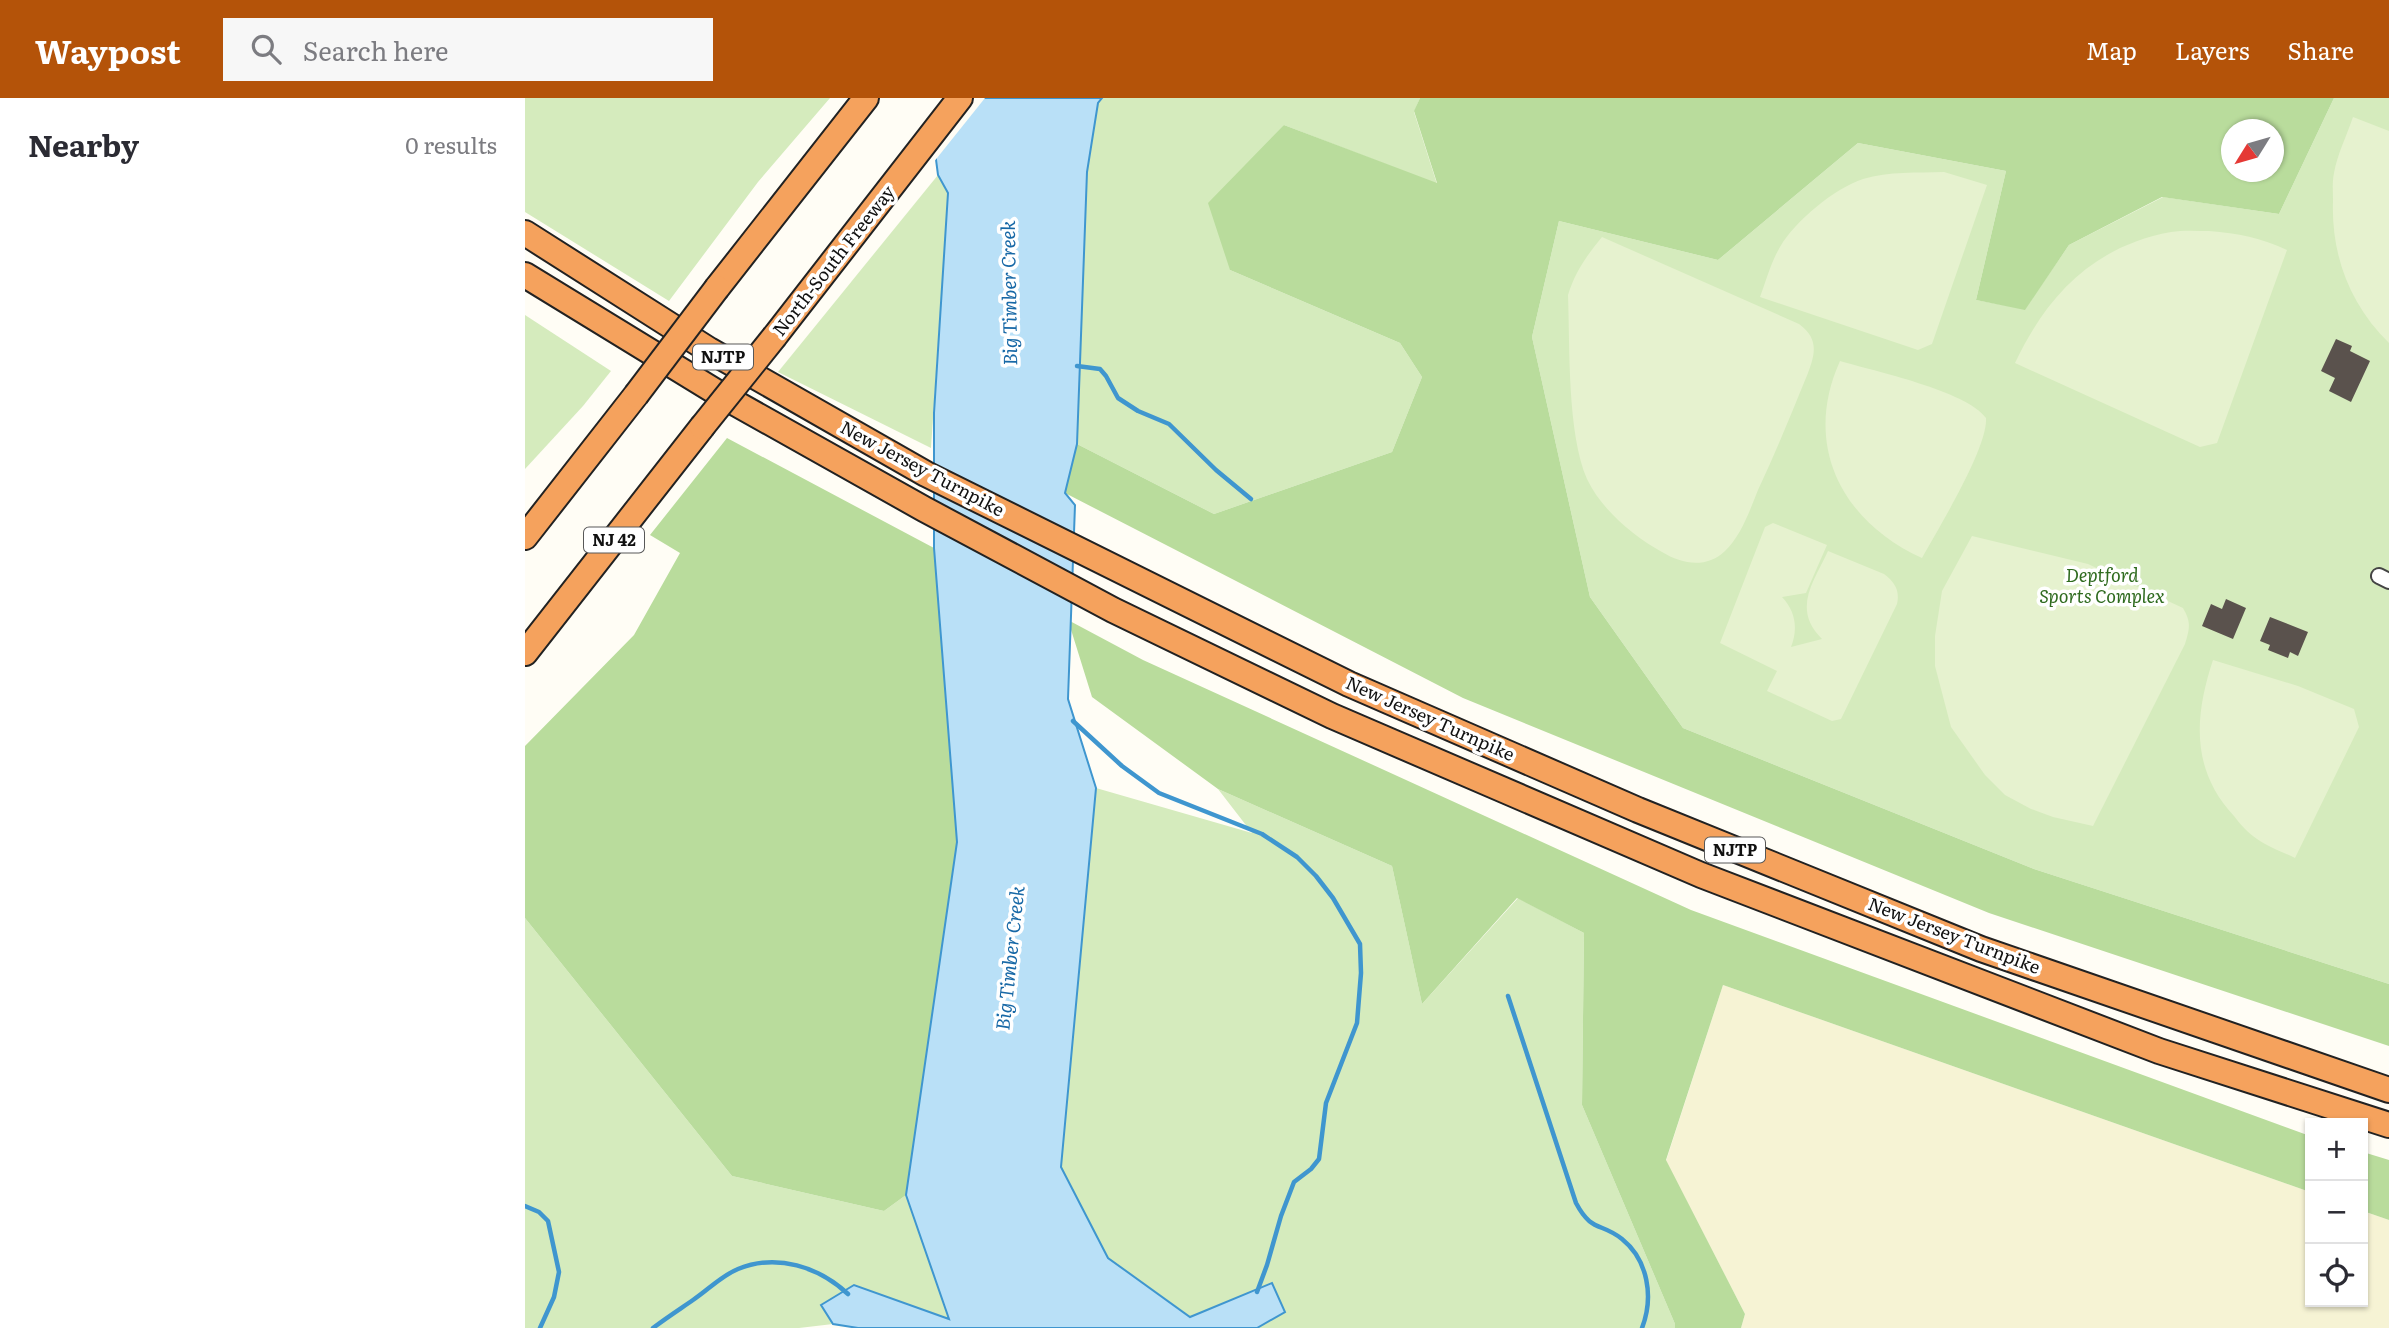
<!DOCTYPE html>
<html lang="en">
<head>
<meta charset="utf-8">
<style>
  :root { --surface:#fff; --page:#f7f7f7; --text:#2b2b33; --muted:#7c7c81; --line:#e1e1e2; --accent:#b45309 }
  body { margin:0; font-family:Literata,serif; background:var(--page); color:var(--text) }
  .controls { position:absolute; right:21px; bottom:21px; display:grid; overflow:hidden; border-radius:0px; box-shadow:0 2px 5px #0004 }
  .controls button { width:63px; height:63px; display:grid; place-items:center; padding:0; border:0; border-bottom:2px solid var(--line); background:var(--surface); color:var(--text); font:35px sans-serif }
  .compass { position:absolute; left:1696px; top:21px; width:63px; height:63px; border-radius:50%; background:var(--surface); box-shadow:0 2px 5px #0004; rotate:233deg }
  .list { margin:0; padding:0; list-style:none }
  h2 { display:flex; justify-content:space-between; align-items:center; height:91px; margin:0; padding:0 28px; font-size:30px }
  h2 small { font-size:23px; font-weight:400; color:var(--muted) }
  .icon { flex:none; width:38px; height:38px; fill:none; stroke:currentColor; stroke-width:2; stroke-linecap:round; stroke-linejoin:round }
  .map { position:relative; flex:none; width:1864px; height:1230px; overflow:hidden }
  header { display:flex; align-items:center; gap:42px; box-sizing:border-box; height:98px; padding:0 35px; background:var(--accent); color:#fff }
  header strong { font-size:33px }
  nav { display:flex; gap:38px; margin-inline-start:auto; font-size:24px }
  .search { width:490px; height:63px; background:var(--page); display:flex; align-items:center; gap:18px; box-sizing:border-box; padding:0 24px; border-radius:0px; color:var(--muted); font-size:26px }
  main { display:flex }
  aside { flex:1; background:var(--surface) }
  .map>svg:first-child { display:block }
  .farmland { fill:#f6f3d4 }
  .green { fill:#d5ebbd }
  .forest { fill:#b9dc9c; fill-rule:evenodd }
  .pitch { fill:#e6f2cf }
  .water { fill:#b9e0f7; stroke:#3f96cf; stroke-width:2 }
  .pier { fill:#fffdf5 }
  .lines { fill:none; stroke-linecap:round; stroke-linejoin:round }
  .stream { stroke:#3f96cf; stroke-width:4.5 }
  .building { fill:#5a524d }
  .street-casing { stroke:#444; stroke-width:18 }
  .highway-casing { stroke:#222; stroke-width:28 }
  .street { stroke:#fff; stroke-width:14 }
  .highway { stroke:#f5a25d; stroke-width:24 }
  .highway-bridge-casing { stroke:#222; stroke-width:28; stroke-linecap:butt }
  .highway-bridge { stroke:#f5a25d; stroke-width:24 }
  .labels { text-anchor:middle; stroke-width:7; stroke-linejoin:round; paint-order:stroke }
  .shield { fill:#fff; stroke:#585858; stroke-width:2 }
  .shield-label { font-size:16px; font-weight:bold; fill:#111 }
  .street-label { font-size:18px; fill:#111; stroke:#fff }
  .park-label { font-size:18px; font-style:italic; fill:#2f6b1f; stroke:#fff }
  .water-label { font-size:19px; font-style:italic; fill:#1768a6; stroke:#fff }
</style>
</head>
<body>
<header>
<strong>Waypost</strong>
<div class="search"><svg class="icon" aria-label="search" viewBox="0 0 24 24"><circle cx="10" cy="10" r="6"/><path d="M15 15l6 6"/></svg>Search here</div>
<nav><a>Map</a><a>Layers</a><a>Share</a></nav>
</header>
<main>
<aside>
<h2>Nearby<small>0 results</small></h2>
<ul class="list">
</ul>
</aside>
<div class="map">
<svg width="1864" height="1230" viewBox="0 0 1864 1230">
  <rect width="100%" height="100%" fill="#fffdf5"/>
  <path class="farmland" d="M 1198,887 L 1785,1094 L 1785,1204 L 1838,1204 L 1838,1113 L 1864,1122 L 1864,1230 L 1216,1230 L 1220,1216 L 1141,1063 Z"/>
  <g class="green">
    <path d="M 0,0 L 305,0 L 233,84 L 144,203 L 0,114 Z"/>
    <path d="M 577,0 L 895,0 L 889,14 L 912,86 L 759,27 L 705,172 L 875,245 L 897,279 L 867,354 L 689,416 L 552,346 L 562,74 L 573,5 Z"/>
    <path d="M 1809,0 L 1864,0 L 1864,886 L 1509,771 L 1158,630 L 1065,499 L 1007,239 L 1034,123 L 1193,162 L 1333,45 L 1481,73 L 1451,202 L 1500,211 L 1544,147 L 1638,99 L 1754,116 Z"/>
    <path d="M 413,77 L 423,95 L 406,350 L 253,274 Z"/>
    <path d="M 0,217 L 86,273 L 58,308 L 0,371 Z"/>
    <path d="M 571,690 L 727,735 L 693,691 L 867,768 L 897,906 L 993,800 L 1059,835 L 1057,1007 L 1150,1226 L 1150,1230 L 732,1230 L 760,1214 L 747,1185 L 666,1219 L 583,1160 L 536,1069 Z"/>
    <path d="M 0,820 L 207,1078 L 359,1113 L 381,1097 L 425,1221 L 329,1187 L 296,1207 L 308,1226 L 274,1230 L 0,1230 Z"/>
  </g>
  <g class="forest">
    <path d="M 895,0 L 1809,0 L 1754,116 L 1637,99 L 1544,147 L 1500,212 L 1451,202 L 1481,73 L 1333,45 L 1193,162 L 1034,123 L 1007,239 L 1065,499 L 1158,630 L 1509,771 L 1864,886 L 1864,948 L 1464,815 L 938,600 L 540,395 L 552,346 L 689,416 L 867,354 L 897,279 L 875,245 L 705,172 L 683,105 L 759,27 L 912,85 L 889,13 ZM 1706,32 L 1748,32 L 1748,74 L 1706,74 Z"/>
    <path d="M 202,340 L 409,450 L 432,744 L 381,1097 L 359,1113 L 207,1078 L 0,820 L 0,648 L 109,537 L 155,455 L 125,437 Z"/>
    <path d="M 543,522 L 618,562 L 1166,812 L 1785,1038 L 1785,1094 L 1198,887 L 1141,1062 L 1220,1216 L 1216,1230 L 1150,1230 L 1150,1226 L 1057,1007 L 1059,835 L 992,800 L 897,906 L 867,768 L 693,691 L 567,599 Z"/>
    <path d="M 1838,1054 L 1864,1062 L 1864,1122 L 1838,1113 Z"/>
  </g>
  <g class="pitch">
    <path d="M 1828,19 L 1864,33 L 1864,245 C 1825,207 1806,157 1808,103 C 1808,94 1807,84 1809,75 C 1812,57 1822,37 1828,19 Z"/>
    <path d="M 1419,74 L 1462,87 L 1407,246 L 1393,252 L 1235,199 C 1241,183 1246,164 1255,149 C 1270,123 1310,90 1338,81 C 1364,73 1393,75 1419,74 Z"/>
    <path d="M 1684,133 C 1713,135 1736,140 1762,152 L 1692,345 L 1675,349 L 1490,265 C 1522,197 1569,148 1646,134 C 1658,132 1672,133 1684,133 Z"/>
    <path d="M 1077,139 L 1274,226 C 1293,240 1291,254 1283,275 C 1267,314 1251,354 1233,392 C 1225,412 1216,438 1200,453 C 1181,471 1157,466 1137,454 C 1108,438 1076,411 1062,381 C 1042,335 1045,248 1043,197 C 1050,174 1062,157 1077,139 Z"/>
    <path d="M 1315,263 C 1349,273 1442,293 1461,320 C 1463,350 1413,431 1397,460 C 1317,424 1277,347 1315,263 Z"/>
    <path d="M 1248,425 L 1302,447 L 1281,495 L 1257,499 C 1271,514 1273,531 1266,549 L 1297,541 C 1267,511 1288,485 1303,453 L 1359,476 C 1370,484 1375,493 1372,506 L 1316,621 L 1307,623 L 1242,593 L 1252,573 L 1195,545 L 1240,429 Z"/>
    <path d="M 1447,438 L 1563,466 L 1658,510 C 1666,524 1665,530 1660,546 L 1568,728 L 1528,719 L 1506,711 L 1480,697 L 1460,677 L 1426,629 L 1410,568 L 1410,538 L 1417,493 Z"/>
    <path d="M 1688,562 L 1773,588 L 1829,611 L 1834,629 L 1770,760 C 1758,754 1743,749 1732,741 C 1723,735 1715,726 1709,718 C 1666,672 1669,619 1688,562 Z"/>
  </g>
  <path class="water" d="M 403,0 L 577,0 L 573,5 L 562,74 L 552,346 L 540,395 L 550,407 L 543,601 L 571,690 L 536,1069 L 583,1160 L 665,1219 L 747,1185 L 760,1214 L 732,1230 L 333,1230 L 308,1226 L 296,1207 L 329,1187 L 424,1221 L 381,1097 L 432,744 L 409,450 L 409,315 L 423,95 L 413,77 Z"/>
  <path class="pier" d="M 399,0 L 460,0 L 408,65 Z"/>
  <g class="lines">
    <g class="stream">
      <path d="M 552,268 L 575,271 L 581,278 L 593,300 L 613,313 L 644,326 L 691,372 L 726,401"/>
      <path d="M 548,623 L 597,668 L 634,695 L 737,736 L 772,759 L 791,778 L 808,800 L 835,846 L 836,875 L 832,925 L 801,1005 L 794,1061 L 786,1071 L 769,1084 L 756,1118 L 742,1167 L 732,1194"/>
      <path d="M 983,898 L 1051,1105 C 1067,1135 1076,1124 1097,1141 C 1123,1162 1129,1199 1117,1230"/>
      <path d="M 0,1108 L 14,1114 L 23,1123 L 34,1174 L 29,1199 L 15,1230"/>
      <path d="M 128,1230 C 141,1220 155,1211 168,1202 C 183,1192 196,1178 213,1171 C 252,1155 294,1169 323,1196"/>
    </g>
  </g>
  <g class="building">
    <path d="M 1811,241 L 1827,248 L 1825,253 L 1845,263 L 1826,304 L 1804,293 L 1810,280 L 1796,273 Z"/>
    <path d="M 1701,501 L 1721,510 L 1708,541 L 1677,528 L 1686,506 L 1697,511 Z"/>
    <path d="M 1745,519 L 1783,534 L 1773,558 L 1765,554 L 1763,560 L 1743,552 L 1745,547 L 1735,543 Z"/>
  </g>
  <g class="lines">
    <defs>
      <path id="street" d="M 1854,478 L 1864,483"/>
      <g id="highway">
        <path d="M 0,135 L 184,252 L 401,376 L 824,586 L 1113,712 L 1456,851 L 1864,992"/>
        <path d="M 0,177 L 196,297 L 399,411 L 588,512 L 807,618 L 1176,777 L 1634,953 L 1864,1027"/>
        <path d="M 192,190 L 341,0"/>
        <path d="M 250,238 L 435,0"/>
        <path d="M 0,439 L 111,297"/>
        <path d="M 0,555 L 177,329"/>
      </g>
    </defs>
    <use href="#street" class="street-casing"/>
    <use href="#highway" class="highway-casing"/>
    <use href="#street" class="street"/>
    <use href="#highway" class="highway"/>
    <defs>
      <g id="highway-bridge">
        <path d="M 111,297 L 192,190"/>
        <path d="M 177,329 L 250,238"/>
      </g>
    </defs>
    <use href="#highway-bridge" class="highway-bridge-casing"/>
    <use href="#highway-bridge" class="highway-bridge"/>
  </g>
  <g class="labels">
    <g class="shield">
      <rect x="168" y="246.5" width="60" height="25" rx="5"/>
      <rect x="59" y="429.5" width="60" height="25" rx="5"/>
      <rect x="1180" y="739.5" width="60" height="25" rx="5"/>
    </g>
    <g class="shield-label">
      <text x="198" y="265">NJTP</text>
      <text x="89" y="448">NJ 42</text>
      <text x="1210" y="758">NJTP</text>
    </g>
    <g class="street-label">
      <text transform="translate(309 163) rotate(-52)" y="6">North-South Freeway</text>
      <text transform="translate(397 371) rotate(28)" y="6">New Jersey Turnpike</text>
      <text transform="translate(905 621) rotate(24)" y="6">New Jersey Turnpike</text>
      <text transform="translate(1429 838) rotate(21)" y="6">New Jersey Turnpike</text>
    </g>
    <g class="park-label">
      <text x="1577" y="484">Deptford<tspan x="1577" dy="21">Sports Complex</tspan></text>
    </g>
    <g class="water-label">
      <text transform="translate(484 195) rotate(-91)" y="7">Big Timber Creek</text>
      <text transform="translate(485 860) rotate(-84)" y="7">Big Timber Creek</text>
    </g>
  </g>
</svg>
<div class="controls">
<button>+</button>
<button>−</button>
<button><svg class="icon" aria-label="locate" viewBox="0 0 24 24"><circle cx="12" cy="12" r="6"/><path d="M12 2v4M12 18v4M2 12h4M18 12h4"/></svg></button>
</div>
<svg class="compass" viewBox="-18 -18 36 36"><path d="M0-13l5 13h-10z" fill="#e53935"/><path d="M0 13l5-13h-10z" fill="#7c7c81"/></svg>
</div>
</main>
</body>
</html>
